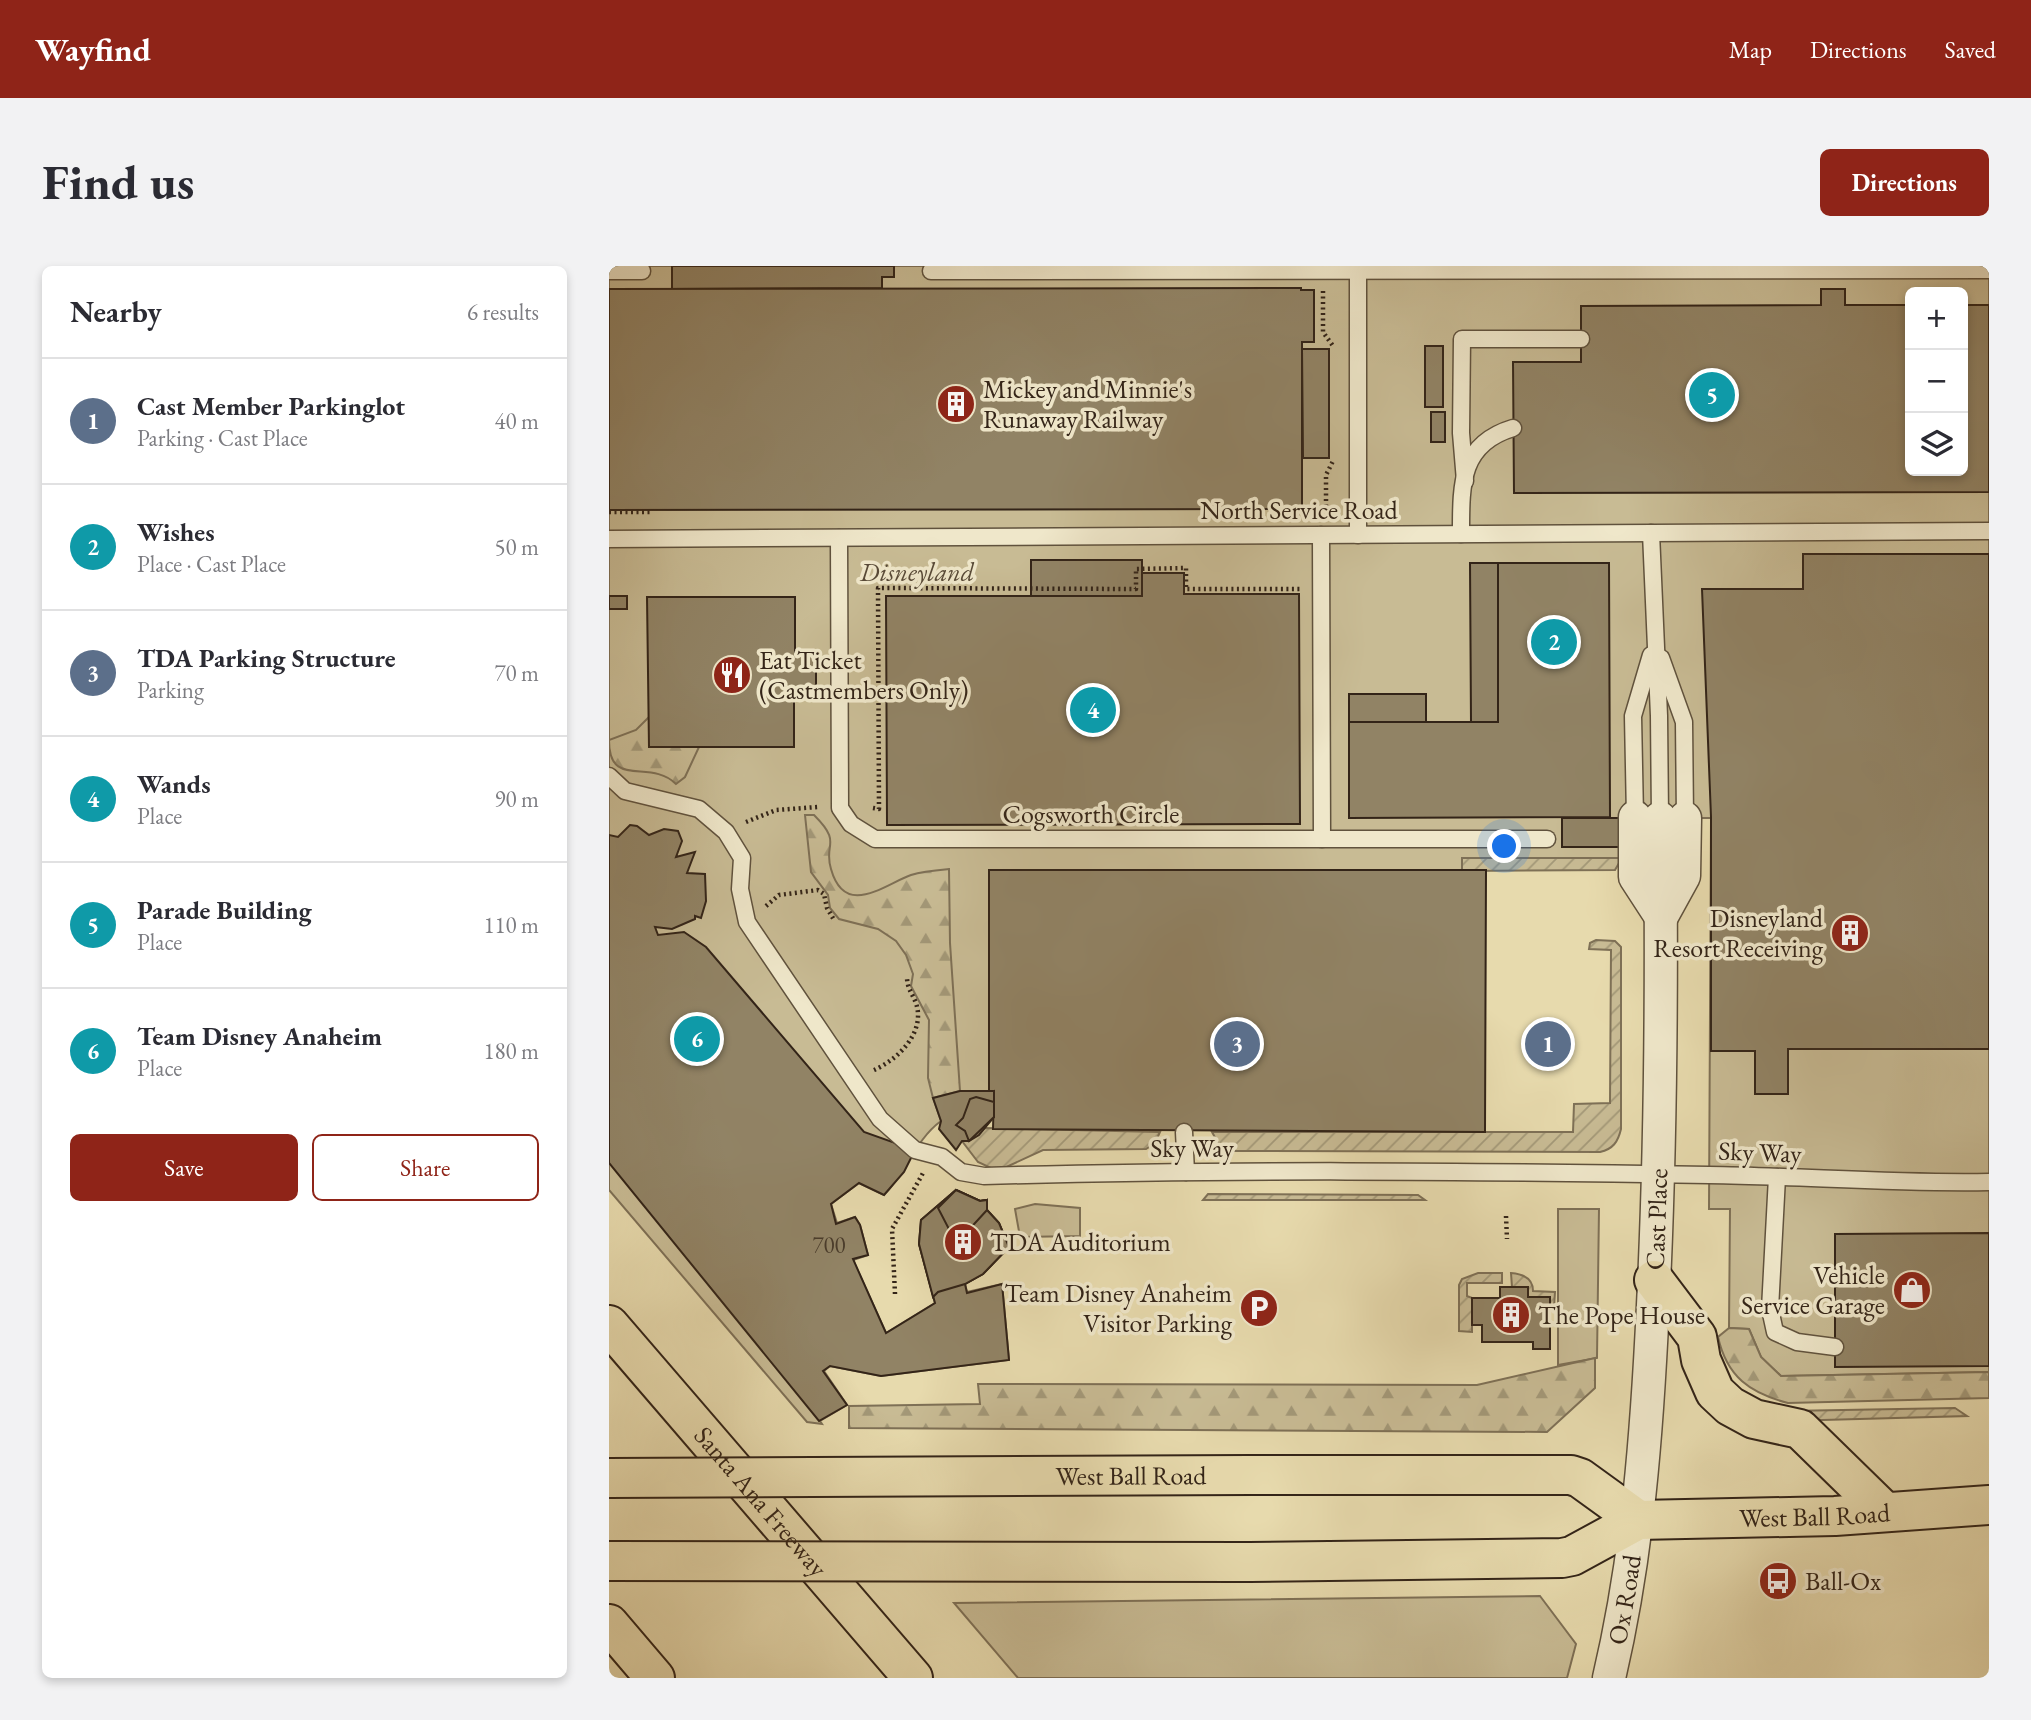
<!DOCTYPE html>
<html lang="en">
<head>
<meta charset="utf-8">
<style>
  :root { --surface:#fff; --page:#f2f2f3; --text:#2b2b33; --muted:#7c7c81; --line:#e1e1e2; --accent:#8f2418 }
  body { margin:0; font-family:"EB Garamond",serif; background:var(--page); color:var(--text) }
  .controls { position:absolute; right:21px; top:21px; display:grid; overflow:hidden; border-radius:10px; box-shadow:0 4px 10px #0003 }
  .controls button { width:63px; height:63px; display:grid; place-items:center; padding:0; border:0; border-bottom:2px solid var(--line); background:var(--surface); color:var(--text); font:35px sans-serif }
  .you { position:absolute; left:896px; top:581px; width:24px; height:24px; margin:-18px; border:5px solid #fff; border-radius:50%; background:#1a73e8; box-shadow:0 0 0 10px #1a73e833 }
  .badge { display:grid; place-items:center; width:46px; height:46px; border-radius:50%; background:var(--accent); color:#fff; font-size:23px; font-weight:700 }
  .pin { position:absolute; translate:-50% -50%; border:4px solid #fff; box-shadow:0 2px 7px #0006 }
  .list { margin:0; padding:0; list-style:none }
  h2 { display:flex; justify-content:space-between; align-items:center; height:91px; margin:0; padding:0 28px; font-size:30px }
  h2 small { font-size:23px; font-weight:400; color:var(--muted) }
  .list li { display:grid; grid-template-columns:46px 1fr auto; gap:21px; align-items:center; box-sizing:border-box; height:126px; padding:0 28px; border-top:2px solid var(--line) }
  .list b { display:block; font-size:26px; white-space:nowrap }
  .list p { margin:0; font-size:23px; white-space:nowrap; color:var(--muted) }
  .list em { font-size:23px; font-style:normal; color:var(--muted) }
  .actions { display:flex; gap:14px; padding:21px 28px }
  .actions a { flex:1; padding:16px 0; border:2px solid var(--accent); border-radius:10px; text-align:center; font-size:24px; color:var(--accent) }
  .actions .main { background:var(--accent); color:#fff }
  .icon { flex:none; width:38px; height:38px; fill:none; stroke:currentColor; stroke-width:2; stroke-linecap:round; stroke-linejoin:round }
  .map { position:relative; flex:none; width:1380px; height:1412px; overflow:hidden; border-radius:10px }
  header { display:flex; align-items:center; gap:42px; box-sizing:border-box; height:98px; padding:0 35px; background:var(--accent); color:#fff }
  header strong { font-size:33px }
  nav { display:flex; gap:38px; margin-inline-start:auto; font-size:24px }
  .intro { display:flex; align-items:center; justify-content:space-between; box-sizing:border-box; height:168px; padding:0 42px }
  h1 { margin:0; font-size:49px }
  .button { padding:18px 32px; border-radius:10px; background:var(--accent); color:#fff; font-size:24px; font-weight:700 }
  main { display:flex; gap:42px; padding:0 42px }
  aside { flex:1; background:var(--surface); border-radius:10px; box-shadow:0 4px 10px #0003 }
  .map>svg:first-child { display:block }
  .green { fill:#c8bb94; stroke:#7e7056; stroke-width:2; fill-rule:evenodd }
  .forest { fill:url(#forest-firs); stroke:#7e7056; stroke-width:2 }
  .garden { fill:url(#garden-furrows); stroke:#7e7056; stroke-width:2 }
  .building { fill:#918365; stroke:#332418; stroke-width:2 }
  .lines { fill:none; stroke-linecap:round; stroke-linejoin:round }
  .service-casing { stroke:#60523d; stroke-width:19 }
  .minor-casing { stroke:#60523d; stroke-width:35 }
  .primary-casing { stroke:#332418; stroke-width:42 }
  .motorway-casing { stroke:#332418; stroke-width:42 }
  .path { stroke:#332418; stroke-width:4.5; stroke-dasharray:2 3.5; stroke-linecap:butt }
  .service { stroke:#efe7ca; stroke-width:16 }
  .minor { stroke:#efe7ca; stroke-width:32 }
  .primary { stroke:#e7daad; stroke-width:38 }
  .motorway { stroke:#e7daad; stroke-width:38 }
  .primary-bridge-casing { stroke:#332418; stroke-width:42; stroke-linecap:butt }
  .primary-bridge { stroke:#e7daad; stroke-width:38 }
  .labels { text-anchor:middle; stroke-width:7; stroke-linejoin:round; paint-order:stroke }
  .number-label { font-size:23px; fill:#4a3c2b }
  .poi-label { font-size:26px; fill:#332418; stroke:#efe7ca; text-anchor:start }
  .street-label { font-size:26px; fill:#332418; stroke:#efe7ca }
  .park-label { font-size:26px; font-style:italic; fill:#584a37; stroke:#efe7ca }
</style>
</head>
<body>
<header>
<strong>Wayfind</strong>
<nav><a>Map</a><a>Directions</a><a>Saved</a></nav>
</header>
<div class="intro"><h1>Find us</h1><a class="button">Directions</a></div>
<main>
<aside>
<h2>Nearby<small>6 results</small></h2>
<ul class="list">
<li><span class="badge" style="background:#5c6f8a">1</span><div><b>Cast Member Parkinglot</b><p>Parking · Cast Place</p></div><em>40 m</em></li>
<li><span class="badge" style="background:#0f9aa8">2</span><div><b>Wishes</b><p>Place · Cast Place</p></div><em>50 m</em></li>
<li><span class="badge" style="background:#5c6f8a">3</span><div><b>TDA Parking Structure</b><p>Parking</p></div><em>70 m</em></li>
<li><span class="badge" style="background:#0f9aa8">4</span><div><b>Wands</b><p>Place</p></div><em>90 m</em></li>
<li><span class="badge" style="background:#0f9aa8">5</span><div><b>Parade Building</b><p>Place</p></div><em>110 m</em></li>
<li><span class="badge" style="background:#0f9aa8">6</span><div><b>Team Disney Anaheim</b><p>Place</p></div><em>180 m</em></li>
</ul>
<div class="actions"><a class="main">Save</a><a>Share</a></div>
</aside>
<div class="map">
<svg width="1380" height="1412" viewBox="0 0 1380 1412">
  <defs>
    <pattern id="forest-firs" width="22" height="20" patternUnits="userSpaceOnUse" patternTransform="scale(1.75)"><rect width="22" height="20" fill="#c8bb94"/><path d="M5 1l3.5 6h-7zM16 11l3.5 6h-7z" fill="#a39878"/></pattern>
    <pattern id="garden-furrows" width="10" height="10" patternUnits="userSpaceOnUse" patternTransform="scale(1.75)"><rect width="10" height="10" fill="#c8bb94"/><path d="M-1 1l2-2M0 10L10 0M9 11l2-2" fill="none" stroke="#a39878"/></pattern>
  </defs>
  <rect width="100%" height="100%" fill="#e7daad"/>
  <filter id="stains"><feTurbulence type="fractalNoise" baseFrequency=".00286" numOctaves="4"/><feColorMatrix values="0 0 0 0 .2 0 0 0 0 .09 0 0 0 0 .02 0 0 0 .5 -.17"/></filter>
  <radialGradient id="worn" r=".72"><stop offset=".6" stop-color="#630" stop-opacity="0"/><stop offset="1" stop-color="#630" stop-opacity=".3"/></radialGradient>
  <g class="green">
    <path d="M 0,0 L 1380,0 L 1380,1106 L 1172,1110 L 1152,1091 L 1140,1063 L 1120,1062 L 1121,943 L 1100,943 L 1102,552 L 1051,552 L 1013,592 L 854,592 L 853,605 L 381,604 L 380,826 L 351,825 L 324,832 L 332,855 C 306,874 298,906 275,929 L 250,917 L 222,938 L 228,957 L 246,951 L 251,959 L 259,989 L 244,994 L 277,1067 L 326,1037 L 310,978 L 329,942 L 347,924 L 371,935 L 378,934 L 378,944 L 390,957 L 400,981 L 374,1008 L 356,1018 L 358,1026 L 393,1018 L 400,1094 L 272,1110 L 221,1100 L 215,1105 L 238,1139 L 211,1155 L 213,1158 L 198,1156 L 0,924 ZM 1301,26 L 1354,26 L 1354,205 L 1301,205 Z"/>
    <path d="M 426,938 L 471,942 L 471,970 L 411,971 L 406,943 Z"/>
    <path d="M 949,943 L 990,943 L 988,1092 L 949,1099 Z"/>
    <path d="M 931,1330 L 967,1378 L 958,1412 L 409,1412 L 345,1337 Z"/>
  </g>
  <g class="forest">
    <path d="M 40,451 L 40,481 L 90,481 L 76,511 L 67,518 C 41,492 0,524 0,474 L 27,464 Z"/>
    <path d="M 196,549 L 205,549 C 234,578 214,577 222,603 C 236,653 276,618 302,609 C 314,605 328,604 340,603 L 341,677 L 351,825 L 324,832 L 319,812 L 320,754 L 302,720 L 304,708 L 297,689 L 287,675 L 269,663 L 230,653 L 221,642 L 219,629 L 202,606 Z"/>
    <path d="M 1120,1062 L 1140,1063 L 1152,1091 L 1172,1110 L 1380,1106 L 1380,1132 L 1179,1137 C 1141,1127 1118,1111 1109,1071 Z"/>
    <path d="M 986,1092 L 986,1122 L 938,1166 L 240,1162 L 240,1140 L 371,1138 L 369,1118 L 868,1119 Z"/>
  </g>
  <g class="garden">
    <path d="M 853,592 L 1013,592 L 1006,604 L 853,605 Z"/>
    <path d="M 987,674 L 1006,675 L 1012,681 L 1012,863 C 1009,876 1004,883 991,886 L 625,885 L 612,882 L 603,866 L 964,866 L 965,838 L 1001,837 L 1002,684 L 980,683 L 981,677 Z"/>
    <path d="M 376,862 L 551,866 L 546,877 L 537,883 L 434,884 L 393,903 L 384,903 L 369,896 L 353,875 L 360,875 Z"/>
    <path d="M 599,928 L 809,929 L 816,934 L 594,934 Z"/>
    <path d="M 869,1007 L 893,1007 L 893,1017 L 858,1017 L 858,1030 L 863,1032 L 863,1066 L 850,1065 L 850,1019 L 853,1013 Z"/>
    <path d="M 902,1007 C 914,1008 924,1013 924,1025 L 946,1026 L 945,1041 L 919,1031 L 918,1021 L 903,1021 Z"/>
    <path d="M 1346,1142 L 1358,1150 L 1178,1155 L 1178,1145 Z"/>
  </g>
  <g class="building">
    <path d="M 63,0 L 285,0 L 285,11 L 273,11 L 273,22 L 63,23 Z"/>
    <path d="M 692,22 L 692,24 L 705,24 L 705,76 L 693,76 L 693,243 L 0,244 L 0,23 Z"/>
    <path d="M 1212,23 L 1236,23 L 1236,39 L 1301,39 L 1301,205 L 1354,205 L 1354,39 L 1380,39 L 1380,226 L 905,227 L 904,96 L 972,96 L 972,40 L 1212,39 Z"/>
    <rect x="816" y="80" width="18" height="61"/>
    <path d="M 693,83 L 720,83 L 720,192 L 694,192 Z"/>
    <rect x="822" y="146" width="14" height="30"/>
    <path d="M 1194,288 L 1380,288 L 1380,783 L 1179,783 L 1179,828 L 1146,828 L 1146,785 L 1102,785 L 1102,551 L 1093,323 L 1194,323 Z"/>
    <rect x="422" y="294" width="111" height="36"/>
    <path d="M 861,297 L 889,297 L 889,456 L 862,456 Z"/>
    <path d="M 889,297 L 1000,297 L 1001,551 L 740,552 L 740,456 L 889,456 Z"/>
    <path d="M 533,307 L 575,307 L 575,328 L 690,328 L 691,558 L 278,559 L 277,330 L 533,330 Z"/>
    <rect x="0" y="330" width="18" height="13"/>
    <path d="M 38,331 L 186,331 L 186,386 L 207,386 L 207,431 L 185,431 L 185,481 L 40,481 Z"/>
    <rect x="740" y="428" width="77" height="28"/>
    <path d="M 953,552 L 1014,552 L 1015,581 L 953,581 Z"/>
    <path d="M 21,559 L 28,560 L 40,569 L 55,563 L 69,565 L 73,575 L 67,591 L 86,586 L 78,607 L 96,608 L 97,635 L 92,652 L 86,650 L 86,653 L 63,663 L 46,661 L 49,669 L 75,666 L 97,681 L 255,866 L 306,884 L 295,906 L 275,929 L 250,917 L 222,938 L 227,958 L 246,951 L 251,959 L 259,989 L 244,993 L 277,1067 L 326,1037 L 310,978 L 312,954 L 347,924 L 371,935 L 378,934 L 378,944 L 390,957 L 400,981 L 374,1008 L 356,1018 L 358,1027 L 393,1018 L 400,1094 L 272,1110 L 221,1100 L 214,1105 L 238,1139 L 210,1155 L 0,897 L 0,569 L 9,571 Z"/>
    <path d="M 380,604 L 877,604 L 876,866 L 384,863 L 385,825 L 380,826 Z"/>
    <path d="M 351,825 L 385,825 L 385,851 L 370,869 L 360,875 L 353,875 L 347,884 L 330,863 L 332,855 L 324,832 Z"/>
    <path d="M 367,831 L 385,836 L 385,851 L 360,875 L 356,865 L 347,859 L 354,852 L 361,833 Z"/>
    <path d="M 347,924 L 371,935 L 378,934 L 378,944 L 390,957 L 400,981 L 374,1008 L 356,1018 L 329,1026 L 324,1031 L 310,978 L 312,954 Z"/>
    <path d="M 347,924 L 371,935 L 378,934 L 378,944 L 356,968 L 342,967 L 329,942 Z"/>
    <path d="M 1380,967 L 1380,1100 L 1226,1101 L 1226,968 Z"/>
    <path d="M 891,1021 L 919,1021 L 919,1031 L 941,1031 L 941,1083 L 924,1083 L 924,1076 L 873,1076 L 873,1059 L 863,1059 L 863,1032 L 891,1032 Z"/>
  </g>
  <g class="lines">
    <defs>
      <g id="service">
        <path d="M 749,3 L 749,269"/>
        <path d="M 0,5 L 33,5"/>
        <path d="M 322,5 L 1380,4"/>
        <path d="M 856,215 L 852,167 L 853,73 L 972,73"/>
        <path d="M 1042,267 L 1050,450 L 1051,552"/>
        <path d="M 852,268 C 852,218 851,178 904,162"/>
        <path d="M 230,272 L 231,542 L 242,558 L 266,573 L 713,573 L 712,269"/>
        <path d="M 0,273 L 1380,265"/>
        <path d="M 1052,392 L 1075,456 L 1076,552"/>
        <path d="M 0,510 L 16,525 L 90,543 L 117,566 L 133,592 L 131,623 L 138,656 L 271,853 L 306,884 L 333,891 L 352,906 L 375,910 C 616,903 858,905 1100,909 C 1193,910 1286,918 1380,916"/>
        <path d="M 1026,551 L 1024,450 L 1042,389"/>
        <path d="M 713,573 L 938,573"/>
        <path d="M 575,866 L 577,906"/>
        <path d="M 1168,911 L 1161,1043 L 1166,1066 L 1188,1076 L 1226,1081"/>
      </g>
      <g id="minor">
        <path d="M 1026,551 L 1026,611 L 1052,651"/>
        <path d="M 1053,650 L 1075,610 L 1076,552"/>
        <path id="s1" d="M 1000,1412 C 1029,1289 1038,1165 1044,1039 C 1052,877 1053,714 1051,552"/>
      </g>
      <g id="primary">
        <path d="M 1045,1014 L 1088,1071 L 1092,1094 L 1106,1126 L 1121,1140 L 1145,1153 L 1191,1163 L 1276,1246"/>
        <path d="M 641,1209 L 962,1209 L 971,1212 L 1029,1254"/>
        <path id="s2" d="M 641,1296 L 953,1292 L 963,1290 L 1029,1254 L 1226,1250 L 1380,1239"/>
      </g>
      <g id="motorway">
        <path id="s3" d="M 0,1059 L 304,1412"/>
        <path d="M 0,1358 L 46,1412"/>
      </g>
    </defs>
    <use href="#service" class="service-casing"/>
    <use href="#minor" class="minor-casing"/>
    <use href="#primary" class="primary-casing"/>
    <use href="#motorway" class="motorway-casing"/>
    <g class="path">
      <path d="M 714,25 L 714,66 L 724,80"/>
      <path d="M 0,246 L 41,246"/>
      <path d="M 717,246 L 717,209 L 725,193"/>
      <path d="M 264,542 L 270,543 L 269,322 L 527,323 L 527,303 L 577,302 L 577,323 L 691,323"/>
      <path d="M 137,556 L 167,544 L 209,541"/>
      <path d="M 157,640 L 170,629 L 209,624 L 215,628 L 218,642 L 225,654"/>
      <path d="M 265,804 C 288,794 317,767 307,737 C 303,727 298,722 298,711"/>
      <path d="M 897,950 L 898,973"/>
      <path d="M 286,1028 L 283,963 L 314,907"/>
    </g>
    <use href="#service" class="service"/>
    <use href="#minor" class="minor"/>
    <use href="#primary" class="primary"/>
    <use href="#motorway" class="motorway"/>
    <defs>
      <g id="primary-bridge">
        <path id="s4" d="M 0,1212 L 641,1209"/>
        <path d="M 0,1295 L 641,1296"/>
      </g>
    </defs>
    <use href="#primary-bridge" class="primary-bridge-casing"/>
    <use href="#primary-bridge" class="primary-bridge"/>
  </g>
  <defs>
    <symbol id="building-disc" viewBox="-11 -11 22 22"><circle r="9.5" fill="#8f2418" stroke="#efe7ca"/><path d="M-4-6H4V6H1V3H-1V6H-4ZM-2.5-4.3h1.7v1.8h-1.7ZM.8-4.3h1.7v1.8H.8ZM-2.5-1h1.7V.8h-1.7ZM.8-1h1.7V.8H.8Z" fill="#fff"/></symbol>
    <symbol id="restaurant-disc" viewBox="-11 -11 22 22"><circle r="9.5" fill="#8f2418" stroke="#efe7ca"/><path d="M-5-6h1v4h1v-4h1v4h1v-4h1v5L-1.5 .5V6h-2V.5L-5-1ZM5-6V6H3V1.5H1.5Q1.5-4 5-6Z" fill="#fff"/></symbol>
    <symbol id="shop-disc" viewBox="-11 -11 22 22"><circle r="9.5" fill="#8f2418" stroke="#efe7ca"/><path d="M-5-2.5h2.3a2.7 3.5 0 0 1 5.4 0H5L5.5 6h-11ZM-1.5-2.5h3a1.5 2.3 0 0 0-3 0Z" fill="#fff"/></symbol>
    <symbol id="parking-disc" viewBox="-11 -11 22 22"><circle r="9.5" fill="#8f2418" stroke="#efe7ca"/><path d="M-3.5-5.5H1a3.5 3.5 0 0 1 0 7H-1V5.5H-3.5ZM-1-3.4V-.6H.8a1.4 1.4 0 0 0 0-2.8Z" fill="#fff"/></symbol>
    <symbol id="bus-disc" viewBox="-11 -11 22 22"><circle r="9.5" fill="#8f2418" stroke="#efe7ca"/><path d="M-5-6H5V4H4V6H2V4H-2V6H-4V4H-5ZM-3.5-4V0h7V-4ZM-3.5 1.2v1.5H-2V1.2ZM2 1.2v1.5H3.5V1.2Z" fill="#fff"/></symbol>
  </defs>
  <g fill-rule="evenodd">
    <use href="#building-disc" x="325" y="116" width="44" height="44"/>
    <use href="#restaurant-disc" x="101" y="387" width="44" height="44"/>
    <use href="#building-disc" x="1219" y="645" width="44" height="44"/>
    <use href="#building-disc" x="332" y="954" width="44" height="44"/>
    <use href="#shop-disc" x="1281" y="1002" width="44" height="44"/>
    <use href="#parking-disc" x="628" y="1020" width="44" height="44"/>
    <use href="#building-disc" x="880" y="1027" width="44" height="44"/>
    <use href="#bus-disc" x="1147" y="1293" width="44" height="44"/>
  </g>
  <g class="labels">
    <g class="number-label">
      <text x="220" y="987">700</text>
    </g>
    <g class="poi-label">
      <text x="374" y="132">Mickey and Minnie's<tspan x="374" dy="30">Runaway Railway</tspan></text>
      <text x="150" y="403">Eat Ticket<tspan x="150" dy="30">(Castmembers Only)</tspan></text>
      <text x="1214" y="661" text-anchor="end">Disneyland<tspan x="1214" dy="30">Resort Receiving</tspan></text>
      <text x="381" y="985">TDA Auditorium</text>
      <text x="1276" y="1018" text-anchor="end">Vehicle<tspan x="1276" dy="30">Service Garage</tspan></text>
      <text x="623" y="1036" text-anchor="end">Team Disney Anaheim<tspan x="623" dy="30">Visitor Parking</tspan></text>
      <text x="929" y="1058">The Pope House</text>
      <text x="1196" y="1324">Ball-Ox</text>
    </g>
    <g class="street-label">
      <text x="690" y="253">North Service Road</text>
      <text x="482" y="557">Cogsworth Circle</text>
      <text x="583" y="891">Sky Way</text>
      <text transform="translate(1151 886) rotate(2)" y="9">Sky Way</text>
      <text dy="9" stroke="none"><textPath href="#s1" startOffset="462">Cast Place</textPath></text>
      <text dy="9" stroke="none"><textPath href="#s4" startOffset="522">West Ball Road</textPath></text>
      <text dy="9" stroke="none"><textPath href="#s3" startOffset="233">Santa Ana Freeway</textPath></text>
      <text dy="9" stroke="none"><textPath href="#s2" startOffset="574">West Ball Road</textPath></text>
      <text dy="9" stroke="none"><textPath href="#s1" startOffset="80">Ox Road</textPath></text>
    </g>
    <g class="park-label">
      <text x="308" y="315">Disneyland</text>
    </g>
  </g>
  <rect width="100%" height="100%" filter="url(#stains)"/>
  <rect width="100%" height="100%" fill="url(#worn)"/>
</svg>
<div class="controls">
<button>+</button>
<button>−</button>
<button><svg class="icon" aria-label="layers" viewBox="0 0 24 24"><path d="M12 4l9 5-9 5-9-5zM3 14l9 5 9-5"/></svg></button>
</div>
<div class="you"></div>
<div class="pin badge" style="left:939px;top:778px;background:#5c6f8a">1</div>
<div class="pin badge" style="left:945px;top:376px;background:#0f9aa8">2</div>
<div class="pin badge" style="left:628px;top:778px;background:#5c6f8a">3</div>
<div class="pin badge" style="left:484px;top:444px;background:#0f9aa8">4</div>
<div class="pin badge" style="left:1103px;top:129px;background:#0f9aa8">5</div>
<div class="pin badge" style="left:88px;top:773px;background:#0f9aa8">6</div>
</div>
</main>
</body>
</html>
